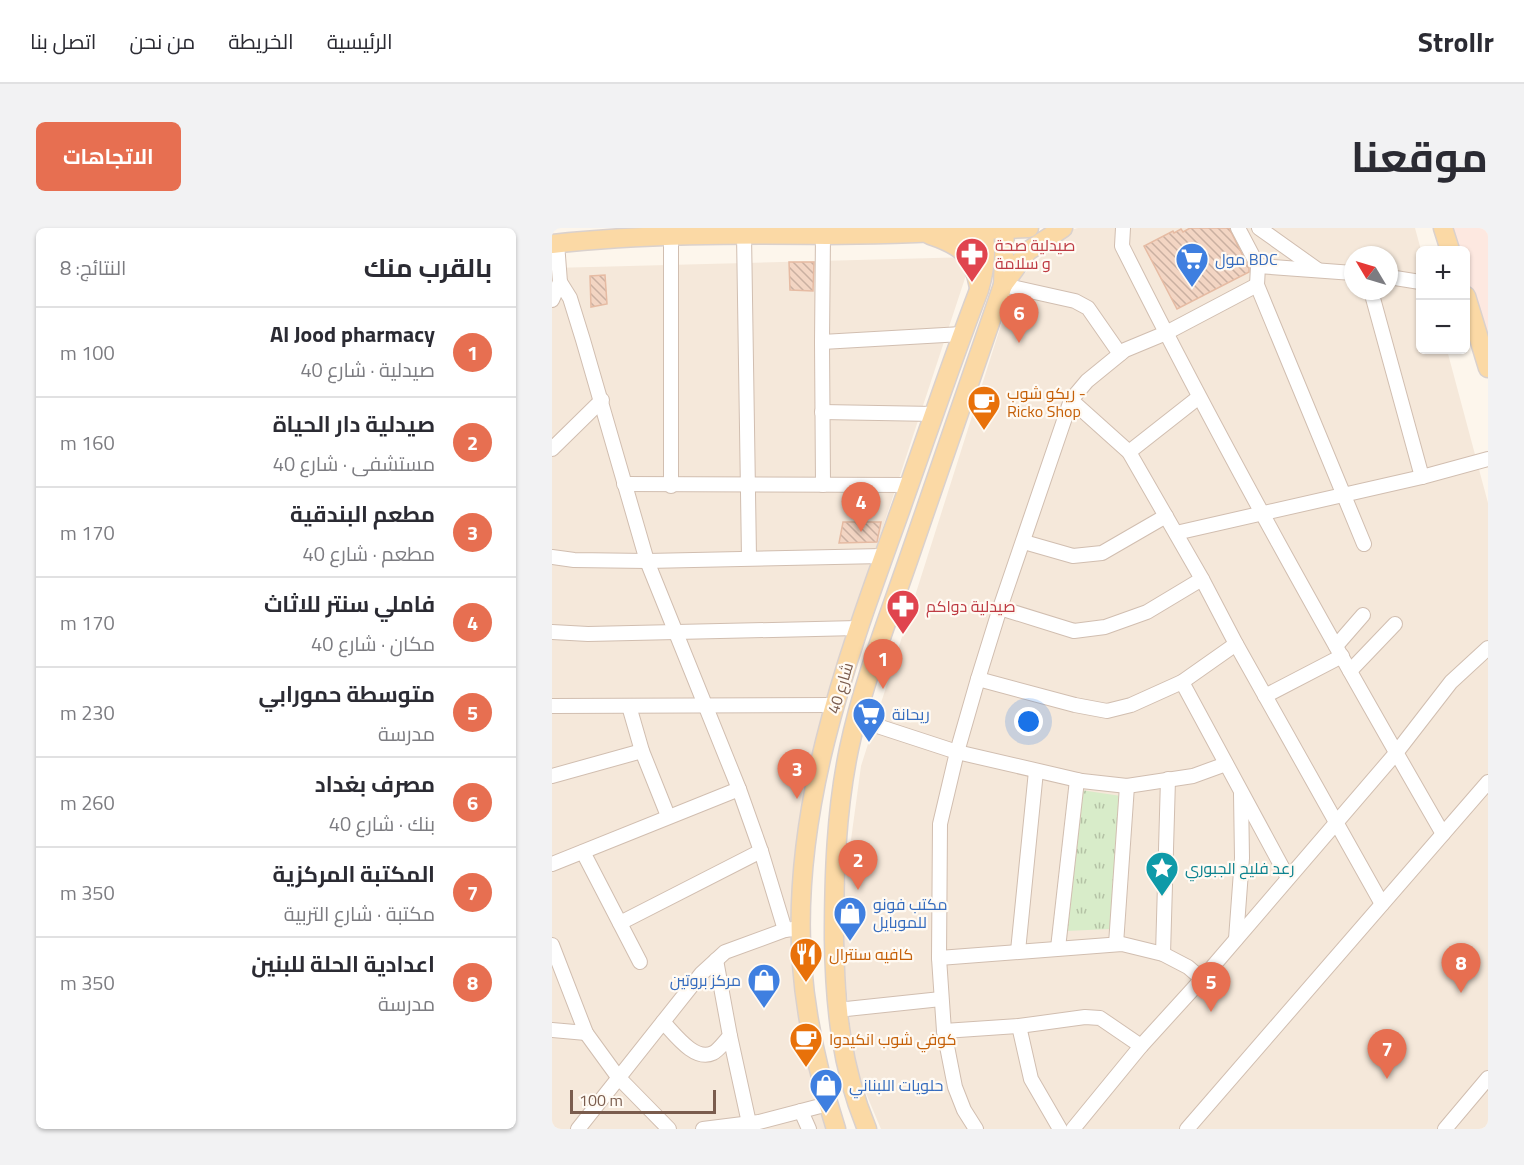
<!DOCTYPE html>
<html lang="ar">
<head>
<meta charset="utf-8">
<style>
  :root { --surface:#fff; --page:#f2f2f3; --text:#2b2b33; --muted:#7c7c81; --line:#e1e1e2; --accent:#e76f51 }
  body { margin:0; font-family:"Titillium Web",Cairo,sans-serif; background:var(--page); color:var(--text); direction:rtl }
  .controls { position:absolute; right:18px; top:18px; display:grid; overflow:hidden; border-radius:9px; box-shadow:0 2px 4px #0004 }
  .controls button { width:54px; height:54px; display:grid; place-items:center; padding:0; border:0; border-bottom:2px solid var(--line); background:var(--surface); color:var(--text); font:30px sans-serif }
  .compass { position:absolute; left:792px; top:18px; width:54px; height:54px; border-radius:50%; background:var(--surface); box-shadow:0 2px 4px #0004; rotate:308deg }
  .scale { position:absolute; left:18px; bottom:15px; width:146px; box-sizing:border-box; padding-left:6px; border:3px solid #7a5c4d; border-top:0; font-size:16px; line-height:21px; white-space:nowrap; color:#7a5c4d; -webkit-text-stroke:4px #fffaf3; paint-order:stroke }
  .you { position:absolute; left:477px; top:494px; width:21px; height:21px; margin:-15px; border:4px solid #fff; border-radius:50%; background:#1a73e8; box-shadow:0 0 0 9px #1a73e833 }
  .badge { display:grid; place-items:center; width:39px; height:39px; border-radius:50%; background:var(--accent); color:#fff; font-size:20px; font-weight:700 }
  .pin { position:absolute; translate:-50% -50px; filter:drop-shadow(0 2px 3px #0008) }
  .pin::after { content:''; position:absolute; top:32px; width:21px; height:18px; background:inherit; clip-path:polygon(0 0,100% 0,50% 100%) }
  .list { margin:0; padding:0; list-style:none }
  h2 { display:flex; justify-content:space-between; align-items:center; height:78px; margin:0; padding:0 24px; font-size:26px }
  h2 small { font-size:20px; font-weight:400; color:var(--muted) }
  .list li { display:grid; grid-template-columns:39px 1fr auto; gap:18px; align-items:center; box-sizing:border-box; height:90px; padding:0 24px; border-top:2px solid var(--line) }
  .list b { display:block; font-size:22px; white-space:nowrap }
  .list p { margin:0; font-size:20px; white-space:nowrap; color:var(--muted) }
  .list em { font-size:20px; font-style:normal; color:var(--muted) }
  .map { position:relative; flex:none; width:936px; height:901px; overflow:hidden; direction:ltr; border-radius:9px }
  header { display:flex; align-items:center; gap:36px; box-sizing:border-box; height:84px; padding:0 30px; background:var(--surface); border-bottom:2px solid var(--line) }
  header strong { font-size:28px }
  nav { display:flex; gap:33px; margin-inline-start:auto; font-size:21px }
  .intro { display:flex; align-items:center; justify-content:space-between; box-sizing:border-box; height:144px; padding:0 36px }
  h1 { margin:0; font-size:42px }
  .button { padding:15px 27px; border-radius:9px; background:var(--accent); color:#fff; font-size:21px; font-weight:700 }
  main { display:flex; gap:36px; padding:0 36px }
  aside { flex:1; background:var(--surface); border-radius:9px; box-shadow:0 2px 4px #0004 }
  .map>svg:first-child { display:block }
  .residential { fill:#f5e8da; fill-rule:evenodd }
  .commercial { fill:#fde8e0 }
  .grass { fill:url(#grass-tufts) }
  .building { fill:url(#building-back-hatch); stroke:#e6bba3; stroke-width:1.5 }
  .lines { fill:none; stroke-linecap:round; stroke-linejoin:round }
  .minor-casing { stroke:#d1beb0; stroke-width:16 }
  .major-casing { stroke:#dad1cd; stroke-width:21 }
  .minor { stroke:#fff; stroke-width:14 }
  .major { stroke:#fbd9a5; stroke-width:18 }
  .labels { text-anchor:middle; stroke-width:4.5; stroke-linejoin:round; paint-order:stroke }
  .health-label { font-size:16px; fill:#be3a42; stroke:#fffaf3; text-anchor:start }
  .shop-label { font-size:16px; fill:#366cbe; stroke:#fffaf3; text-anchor:start }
  .food-label { font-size:16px; fill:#c56008; stroke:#fffaf3; text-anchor:start }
  .street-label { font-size:16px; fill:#7a5c4d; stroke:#fffaf3 }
  .culture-label { font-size:16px; fill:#0d838f; stroke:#fffaf3; text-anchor:start }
</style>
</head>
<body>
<header>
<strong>Strollr</strong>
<nav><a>الرئيسية</a><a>الخريطة</a><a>من نحن</a><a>اتصل بنا</a></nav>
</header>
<div class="intro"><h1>موقعنا</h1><a class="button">الاتجاهات</a></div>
<main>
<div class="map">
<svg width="936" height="901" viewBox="0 0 936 901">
  <defs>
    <pattern id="grass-tufts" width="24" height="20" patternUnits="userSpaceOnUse" patternTransform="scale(1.5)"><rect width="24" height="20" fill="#d8ecc9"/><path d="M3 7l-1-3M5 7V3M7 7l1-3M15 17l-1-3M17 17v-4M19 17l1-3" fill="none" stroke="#b4c2a5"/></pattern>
    <pattern id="building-back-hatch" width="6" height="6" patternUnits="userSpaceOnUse" patternTransform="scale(1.5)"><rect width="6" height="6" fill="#f3d5c3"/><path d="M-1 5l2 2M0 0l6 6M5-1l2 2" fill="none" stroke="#cab0a1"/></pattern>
  </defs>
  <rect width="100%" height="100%" fill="#fdf6ec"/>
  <g class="residential">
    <path d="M 526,0 L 863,0 L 869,22 L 868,122 L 895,122 L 936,275 L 936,901 L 329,901 L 302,837 L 288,693 L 309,538 L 462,56 L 515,3 ZM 801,27 L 837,27 L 837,63 L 801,63 Z"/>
    <path d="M 420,29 L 298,399 L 247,689 L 283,901 L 0,901 L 0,40 Z"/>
  </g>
  <path class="commercial" d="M 893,0 L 936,0 L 936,133 L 914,64 L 914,22 L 900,22 Z"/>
  <path class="grass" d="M 529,562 L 569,568 L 559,701 L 513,703 Z"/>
  <g class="building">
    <path d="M 638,0 L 677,0 L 697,40 L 697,44 L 625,81 L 592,18 L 621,3 L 622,5 L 629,1 L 631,4 Z"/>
    <path d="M 237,34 L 262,34 L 261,63 L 238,62 Z"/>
    <path d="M 53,47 L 55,76 L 39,79 L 38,48 Z"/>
    <path d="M 291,294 L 329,294 L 325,314 L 287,315 Z"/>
  </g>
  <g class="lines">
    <defs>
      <g id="minor">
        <path d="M 571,0 L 570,18 C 670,218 779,412 891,606"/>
        <path d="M 686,0 L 706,38 L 705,57 L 812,316"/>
        <path d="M 707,0 L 766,42"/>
        <path d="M 192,6 L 197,329"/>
        <path d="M 119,8 L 119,258"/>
        <path d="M 5,15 L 8,54 L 18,70 L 31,112 L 95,333 L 187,561 L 209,623 L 233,702 L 249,700"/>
        <path d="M 706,38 L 801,45"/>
        <path d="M 837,49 L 868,54"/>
        <path d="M 451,57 L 523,73 L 536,80 L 568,126"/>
        <path d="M 819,63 L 870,249"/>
        <path d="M 0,72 L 8,54"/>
        <path d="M 270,114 L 410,106"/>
        <path d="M 519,172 L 577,224 L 650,351 L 684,416 L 830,676"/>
        <path d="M 270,184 L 383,186"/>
        <path d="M 0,221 L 50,172"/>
        <path d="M 577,224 L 647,169"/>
        <path d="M 72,256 L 357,257"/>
        <path d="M 271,257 L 270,114 L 271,6"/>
        <path d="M 624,305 L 870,249 L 936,231"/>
        <path d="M 472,314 L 521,328 L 550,325 L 614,288"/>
        <path d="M 0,329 L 22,332 L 95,333 L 331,328"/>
        <path d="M 448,380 L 522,403 L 553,399 L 595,384 L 650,351"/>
        <path d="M 0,404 L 36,406 L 306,400"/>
        <path d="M 784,418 L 811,387"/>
        <path d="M 798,443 L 843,396"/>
        <path d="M 426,451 L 523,477 L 555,483 L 579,477 L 630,454 L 684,416"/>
        <path d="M 630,454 L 736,650"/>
        <path d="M 713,468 L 790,428"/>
        <path d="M 0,478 L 281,477"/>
        <path d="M 77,478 L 90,523 L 116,588"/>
        <path d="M 304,491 L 405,524 L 530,553 L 575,558 L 641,548 L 674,536"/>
        <path d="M 0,548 L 90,523"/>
        <path d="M 31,624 L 88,734"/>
        <path d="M 0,636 L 187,561"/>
        <path d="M 68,695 L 209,623"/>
        <path d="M 684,711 L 690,630 L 689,566"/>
        <path d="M 564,716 L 575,558"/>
        <path d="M 0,717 L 34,805 L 66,849 L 117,901"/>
        <path d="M 506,720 L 525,552"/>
        <path d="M 466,723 L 484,543"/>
        <path d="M 611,726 L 616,551"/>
        <path d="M 387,730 L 570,716 L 611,726 L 636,739 L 650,751"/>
        <path d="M 285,782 L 389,771"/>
        <path d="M 111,794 C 122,805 142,834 161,825 C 167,822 173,813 178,808 L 164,732"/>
        <path d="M 467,798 L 479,851 L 508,901"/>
        <path d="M 0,802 L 34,805"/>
        <path d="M 392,803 L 467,798 L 533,789 L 548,790 L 589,818"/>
        <path d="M 178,808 L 197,895"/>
        <path d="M 249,883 L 257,901"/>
        <path d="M 26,901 L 149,746 L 173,724 L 233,702"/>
        <path d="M 151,901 L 207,894 L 276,876"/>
        <path d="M 424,901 L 412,882 L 403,859 L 392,803 L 387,730 L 388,596 L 405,524 L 426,451 L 448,380 L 519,172 L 535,153 L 573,122 L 614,105 L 705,57"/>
        <path d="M 521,901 L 589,818 L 650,751 L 844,525 L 899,454 L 936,420"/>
        <path d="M 635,901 L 936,554"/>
        <path d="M 893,901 L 936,850"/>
      </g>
      <g id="major">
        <path d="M 891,0 L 898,22"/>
        <path d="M 378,7 C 408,17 421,26 427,59"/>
        <path d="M 0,16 C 91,6 184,6 275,7 C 342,7 410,3 477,0"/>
        <path d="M 451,57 L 476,23 L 511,0"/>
        <path d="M 914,68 L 936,140"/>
        <path d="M 284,901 C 267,848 254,792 250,737 C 239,585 292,438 343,297 C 371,219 397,140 427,62 C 433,42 435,21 431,0"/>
        <path d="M 315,901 C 289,839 283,778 282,711 C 282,648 284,583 297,521 C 311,454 336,391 358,327 C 389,237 420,147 451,57 L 453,0"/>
      </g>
    </defs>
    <use href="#minor" class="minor-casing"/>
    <use href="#major" class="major-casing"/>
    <use href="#minor" class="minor"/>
    <use href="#major" class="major"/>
  </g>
  <defs>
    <symbol id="pharmacy-pin" viewBox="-11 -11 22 30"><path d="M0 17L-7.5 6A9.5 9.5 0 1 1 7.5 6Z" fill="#e0444e" stroke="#fffaf3"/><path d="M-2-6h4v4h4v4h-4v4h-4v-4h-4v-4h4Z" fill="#fff"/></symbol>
    <symbol id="supermarket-pin" viewBox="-11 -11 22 30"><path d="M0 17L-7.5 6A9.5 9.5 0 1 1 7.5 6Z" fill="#3f7fe0" stroke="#fffaf3"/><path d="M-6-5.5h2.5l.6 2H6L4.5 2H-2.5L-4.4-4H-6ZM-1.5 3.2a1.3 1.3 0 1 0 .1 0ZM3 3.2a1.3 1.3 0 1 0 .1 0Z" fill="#fff"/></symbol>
    <symbol id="cafe-pin" viewBox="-11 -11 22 30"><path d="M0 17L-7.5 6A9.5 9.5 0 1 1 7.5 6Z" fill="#e8710a" stroke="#fffaf3"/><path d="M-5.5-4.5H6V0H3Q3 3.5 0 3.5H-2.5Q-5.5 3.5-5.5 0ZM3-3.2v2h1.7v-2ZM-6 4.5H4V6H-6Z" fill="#fff"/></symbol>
    <symbol id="sight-pin" viewBox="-11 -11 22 30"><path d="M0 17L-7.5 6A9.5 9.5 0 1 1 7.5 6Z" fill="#0f9aa8" stroke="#fffaf3"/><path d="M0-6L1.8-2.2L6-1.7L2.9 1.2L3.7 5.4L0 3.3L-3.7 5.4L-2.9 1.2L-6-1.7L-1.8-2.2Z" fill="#fff"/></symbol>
    <symbol id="shop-pin" viewBox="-11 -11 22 30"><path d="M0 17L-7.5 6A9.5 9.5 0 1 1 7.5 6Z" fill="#3f7fe0" stroke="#fffaf3"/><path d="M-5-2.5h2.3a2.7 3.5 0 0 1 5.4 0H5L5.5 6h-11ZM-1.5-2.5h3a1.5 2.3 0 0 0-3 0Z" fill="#fff"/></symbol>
    <symbol id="restaurant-pin" viewBox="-11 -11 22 30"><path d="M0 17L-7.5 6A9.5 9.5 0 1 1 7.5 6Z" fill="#e8710a" stroke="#fffaf3"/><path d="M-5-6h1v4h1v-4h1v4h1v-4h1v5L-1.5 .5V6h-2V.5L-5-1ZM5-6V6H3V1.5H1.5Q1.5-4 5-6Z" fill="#fff"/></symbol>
  </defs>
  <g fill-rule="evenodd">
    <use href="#pharmacy-pin" x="401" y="7" width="38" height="52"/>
    <use href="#supermarket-pin" x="621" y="12" width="38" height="52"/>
    <use href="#cafe-pin" x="413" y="155" width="38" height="52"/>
    <use href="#pharmacy-pin" x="332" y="359" width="38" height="52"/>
    <use href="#supermarket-pin" x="298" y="467" width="38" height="52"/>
    <use href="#sight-pin" x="591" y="621" width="38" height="52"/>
    <use href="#shop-pin" x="279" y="666" width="38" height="52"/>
    <use href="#restaurant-pin" x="235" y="707" width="38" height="52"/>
    <use href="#shop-pin" x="193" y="733" width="38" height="52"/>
    <use href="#cafe-pin" x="235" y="792" width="38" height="52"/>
    <use href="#shop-pin" x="255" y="838" width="38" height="52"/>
  </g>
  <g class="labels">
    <g class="health-label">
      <text x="443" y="23">صيدلية صحة<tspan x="443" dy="18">و سلامة</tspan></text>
      <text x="374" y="384">صيدلية دواكم</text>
    </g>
    <g class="shop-label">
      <text x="663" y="37">مول BDC</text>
      <text x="340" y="492">ريحانة</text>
      <text x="321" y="682">مكتب فونو<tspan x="321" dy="18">للموبايل</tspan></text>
      <text x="189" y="758" text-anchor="end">مركز بروتين</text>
      <text x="297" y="863">حلويات اللبناني</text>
    </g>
    <g class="food-label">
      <text x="455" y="171">ريكو شوب -<tspan x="455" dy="18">Ricko Shop</tspan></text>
      <text x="277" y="732">كافيه سنترال</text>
      <text x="277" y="817">كوفي شوب انكيدوا</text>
    </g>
    <g class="street-label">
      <text transform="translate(288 460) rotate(-73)" y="6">شارع 40</text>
    </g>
    <g class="culture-label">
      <text x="633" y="646">رعد فليح الجبوري</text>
    </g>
  </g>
</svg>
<div class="controls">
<button>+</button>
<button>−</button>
</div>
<svg class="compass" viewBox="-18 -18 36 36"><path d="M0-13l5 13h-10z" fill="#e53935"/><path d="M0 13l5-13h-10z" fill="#7c7c81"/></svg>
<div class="scale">100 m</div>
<div class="you"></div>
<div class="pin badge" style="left:331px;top:461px">1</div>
<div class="pin badge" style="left:306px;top:662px">2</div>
<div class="pin badge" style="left:245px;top:571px">3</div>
<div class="pin badge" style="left:309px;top:304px">4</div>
<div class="pin badge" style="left:659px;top:784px">5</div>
<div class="pin badge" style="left:467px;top:115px">6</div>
<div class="pin badge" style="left:835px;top:851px">7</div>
<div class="pin badge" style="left:909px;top:765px">8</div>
</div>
<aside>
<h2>بالقرب منك<small>النتائج: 8</small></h2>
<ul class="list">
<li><span class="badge">1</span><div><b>Al Jood pharmacy</b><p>صيدلية · شارع 40</p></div><em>100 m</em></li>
<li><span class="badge">2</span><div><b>صيدلية دار الحياة</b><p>مستشفى · شارع 40</p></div><em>160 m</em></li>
<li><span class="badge">3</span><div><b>مطعم البندقية</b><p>مطعم · شارع 40</p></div><em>170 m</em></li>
<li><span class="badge">4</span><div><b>فاملي سنتر للاثاث</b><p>مكان · شارع 40</p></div><em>170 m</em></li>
<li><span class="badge">5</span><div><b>متوسطة حمورابي</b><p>مدرسة</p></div><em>230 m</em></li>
<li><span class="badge">6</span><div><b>مصرف بغداد</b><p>بنك · شارع 40</p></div><em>260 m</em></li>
<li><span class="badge">7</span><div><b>المكتبة المركزية</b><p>مكتبة · شارع التربية</p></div><em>350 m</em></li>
<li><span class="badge">8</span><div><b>اعدادية الحلة للبنين</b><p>مدرسة</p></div><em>350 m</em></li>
</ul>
</aside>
</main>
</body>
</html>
